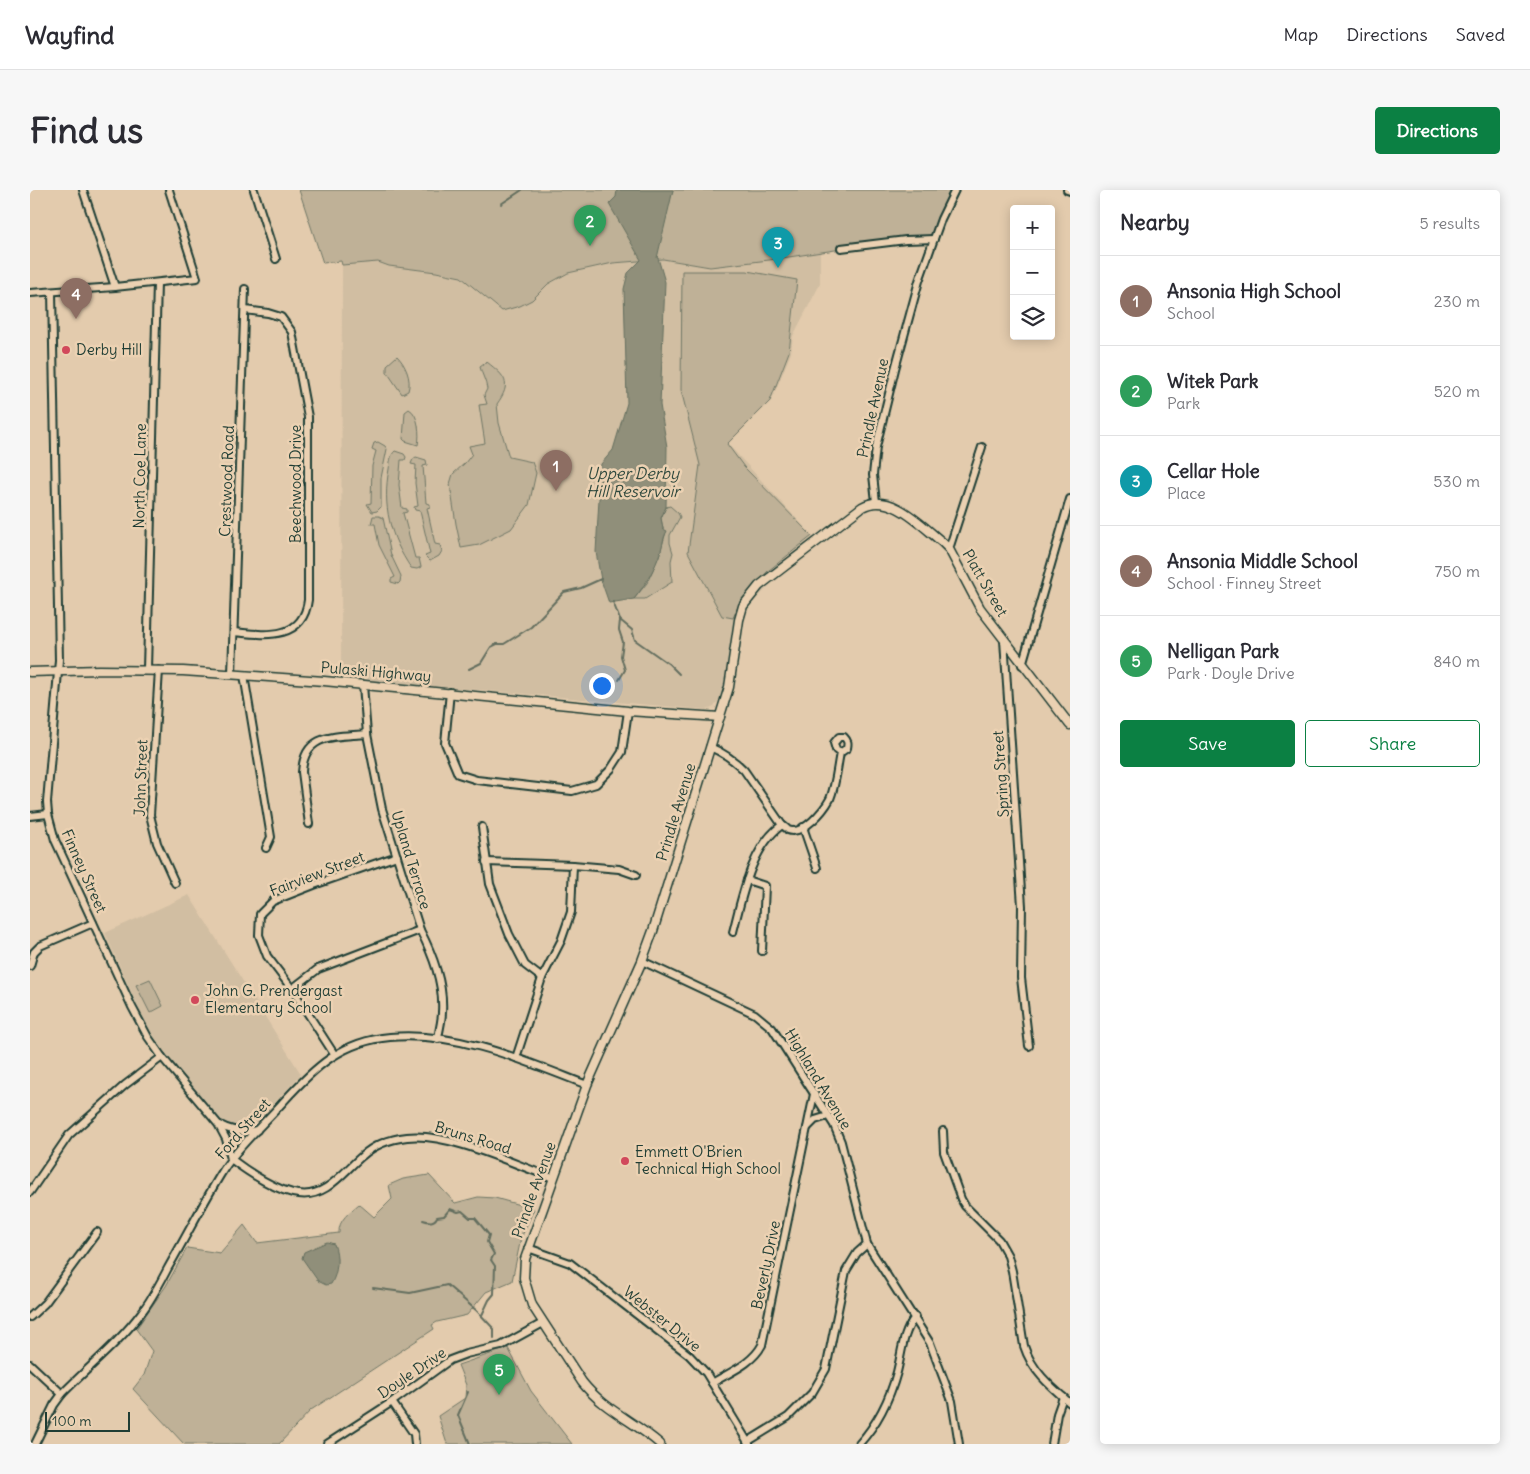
<!DOCTYPE html>
<html lang="en">
<head>
<meta charset="utf-8">
<style>
  :root { --surface:#fff; --page:#f7f7f7; --text:#2b2b33; --muted:#7c7c81; --line:#e1e1e2; --accent:#0b8043 }
  body { margin:0; font-family:Delius,sans-serif; background:var(--page); color:var(--text) }
  .controls { position:absolute; right:15px; top:15px; display:grid; overflow:hidden; border-radius:5px; box-shadow:0 2px 12px #0003 }
  .controls button { width:45px; height:45px; display:grid; place-items:center; padding:0; border:0; border-bottom:1px solid var(--line); background:var(--surface); color:var(--text); font:25px sans-serif }
  .scale { position:absolute; left:15px; bottom:12px; width:85px; box-sizing:border-box; padding-left:5px; border:2px solid #1f3d34; border-top:0; font-size:14px; line-height:18px; white-space:nowrap; color:#1f3d34; -webkit-text-stroke:4px #ebd1b2; paint-order:stroke }
  .you { position:absolute; left:571px; top:495px; width:18px; height:18px; margin:-12px; border:4px solid #fff; border-radius:50%; background:#1a73e8; box-shadow:0 0 0 8px #1a73e833 }
  .badge { display:grid; place-items:center; width:32px; height:32px; border-radius:50%; background:var(--accent); color:#fff; font-size:16px; font-weight:700 }
  .pin { position:absolute; translate:-50% -41px; filter:drop-shadow(0 1px 2px #0008) }
  .pin::after { content:''; position:absolute; top:26px; width:18px; height:15px; background:inherit; clip-path:polygon(0 0,100% 0,50% 100%) }
  .list { margin:0; padding:0; list-style:none }
  h2 { display:flex; justify-content:space-between; align-items:center; height:65px; margin:0; padding:0 20px; font-size:21px }
  h2 small { font-size:16px; font-weight:400; color:var(--muted) }
  .list li { display:grid; grid-template-columns:32px 1fr auto; gap:15px; align-items:center; box-sizing:border-box; height:90px; padding:0 20px; border-top:1px solid var(--line) }
  .list b { display:block; font-size:19px; white-space:nowrap }
  .list p { margin:0; font-size:16px; white-space:nowrap; color:var(--muted) }
  .list em { font-size:16px; font-style:normal; color:var(--muted) }
  .actions { display:flex; gap:10px; padding:15px 20px }
  .actions a { flex:1; padding:11px 0; border:1px solid var(--accent); border-radius:5px; text-align:center; font-size:18px; color:var(--accent) }
  .actions .main { background:var(--accent); color:#fff }
  .icon { flex:none; width:28px; height:28px; fill:none; stroke:currentColor; stroke-width:2; stroke-linecap:round; stroke-linejoin:round }
  .map { position:relative; flex:none; width:1040px; height:1254px; overflow:hidden; border-radius:5px }
  header { display:flex; align-items:center; gap:30px; box-sizing:border-box; height:70px; padding:0 25px; background:var(--surface); border-bottom:1px solid var(--line) }
  header strong { font-size:24px }
  nav { display:flex; gap:28px; margin-inline-start:auto; font-size:18px }
  .intro { display:flex; align-items:center; justify-content:space-between; box-sizing:border-box; height:120px; padding:0 30px }
  h1 { margin:0; font-size:35px }
  .button { padding:12px 22px; border-radius:5px; background:var(--accent); color:#fff; font-size:18px; font-weight:700 }
  main { display:flex; gap:30px; padding:0 30px }
  aside { flex:1; background:var(--surface); border-radius:5px; box-shadow:0 2px 12px #0003 }
  .map>svg:first-child { display:block }
  .built { fill:#d1bea2 }
  .green { fill:#bfb197; stroke:#6f7766 }
  .water { fill:#908f7a; stroke:#636e5e }
  .lines { fill:none; stroke-linecap:round; stroke-linejoin:round }
  .stream { stroke:#636e5e; stroke-width:2 }
  .minor-casing { stroke:#1f3d34; stroke-width:10 }
  .major-casing { stroke:#1f3d34; stroke-width:11 }
  .minor { stroke:#ebd1b2; stroke-width:6 }
  .major { stroke:#ebd1b2; stroke-width:8 }
  .poi-dot { fill:#d1495b; stroke:#ebd1b2; stroke-width:2 }
  .labels { text-anchor:middle; stroke-width:5; stroke-linejoin:round; paint-order:stroke }
  .poi-label { font-size:15px; fill:#1f3d34; stroke:#ebd1b2; text-anchor:start }
  .street-label { font-size:15px; fill:#1f3d34; stroke:#ebd1b2 }
  .water-label { font-size:16px; font-style:italic; fill:#30493e; stroke:#ebd1b2 }
</style>
</head>
<body>
<header>
<strong>Wayfind</strong>
<nav><a>Map</a><a>Directions</a><a>Saved</a></nav>
</header>
<div class="intro"><h1>Find us</h1><a class="button">Directions</a></div>
<main>
<div class="map">
<svg width="1040" height="1254" viewBox="0 0 1040 1254">
  <rect width="100%" height="100%" fill="#e3cbad"/>
  <filter id="ink" filterUnits="userSpaceOnUse"><feTurbulence type="fractalNoise" baseFrequency=".02" numOctaves="2"/><feDisplacementMap in="SourceGraphic" scale="10" xChannelSelector="R" yChannelSelector="G"/><feConvolveMatrix kernelMatrix="1 2 1 2 8 2 1 2 1" color-interpolation-filters="sRGB"/></filter>
  <g filter="url(#ink)">
    <g class="built">
      <path d="M 790,62 L 790,94 L 763,146 L 761,163 L 741,211 L 698,254 L 784,348 L 704,433 L 695,498 L 690,508 L 684,517 L 677,520 L 311,488 L 312,75 L 348,72 L 359,76 L 406,82 L 431,87 L 472,121 L 502,110 L 518,94 L 538,83 L 583,73 L 633,69 L 680,77 Z"/>
      <path d="M 159,705 L 271,884 L 228,931 L 216,937 L 202,936 L 190,929 L 136,864 L 115,833 L 75,743 Z"/>
    </g>
    <g class="green">
      <path d="M 269,0 L 924,0 L 902,47 L 878,49 L 739,70 L 680,77 L 633,69 L 583,73 L 538,83 L 518,94 L 502,110 L 490,116 L 472,121 L 431,87 L 406,82 L 359,76 L 348,72 L 312,75 L 311,71 L 293,73 Z"/>
      <path d="M 652,81 L 717,81 L 767,90 L 759,162 L 740,211 L 697,254 L 714,277 L 782,346 L 738,381 L 711,410 L 703,428 L 692,426 L 658,362 L 670,275 L 651,200 Z"/>
      <path d="M 367,166 C 375,174 382,189 378,201 L 372,204 L 357,182 L 357,175 Z"/>
      <path d="M 457,172 C 476,187 482,193 467,214 L 469,233 L 479,267 L 502,272 L 506,283 L 499,315 L 481,339 L 449,355 L 431,358 L 426,334 L 420,294 L 423,284 L 435,273 L 442,264 L 439,256 L 455,253 L 449,215 L 457,214 L 454,205 L 457,199 C 456,191 452,185 450,177 Z"/>
      <path d="M 379,219 C 389,224 390,245 388,255 L 375,251 L 373,249 L 375,222 Z"/>
      <path d="M 348,252 L 355,256 L 357,259 L 351,288 L 351,317 L 347,321 L 342,322 L 337,314 L 341,313 L 342,276 L 346,261 L 342,259 L 344,253 Z"/>
      <path d="M 365,261 L 374,264 L 376,267 L 375,270 L 371,270 L 369,295 L 372,318 L 377,319 L 377,322 L 373,323 L 385,368 L 389,368 L 391,377 L 387,379 L 381,378 C 360,347 352,316 359,279 C 360,273 360,265 365,261 Z"/>
      <path d="M 386,267 L 396,270 L 397,275 L 393,276 L 396,313 L 400,314 L 400,317 L 397,318 L 405,354 L 410,355 L 412,361 L 409,366 L 400,371 L 395,366 L 400,364 L 390,321 L 385,320 L 384,317 L 388,316 L 385,293 L 386,275 L 381,274 L 383,269 Z"/>
      <path d="M 640,316 L 648,323 L 650,327 L 640,345 L 640,353 L 643,363 L 641,371 L 642,392 L 615,409 L 604,409 L 617,393 L 629,366 L 636,342 L 633,339 L 631,328 L 636,317 Z"/>
      <path d="M 343,326 L 349,326 L 353,328 L 361,365 L 371,386 L 370,392 L 368,394 L 361,392 L 361,389 L 365,387 L 349,355 L 345,334 L 341,334 Z"/>
      <path d="M 120,789 L 133,816 L 120,823 L 106,795 Z"/>
      <path d="M 399,985 L 425,1013 L 448,1007 L 465,1008 L 504,1019 L 491,1048 L 482,1091 L 456,1102 L 437,1125 L 407,1132 L 402,1135 L 404,1139 L 281,1220 L 249,1254 L 154,1254 L 103,1199 L 114,1185 L 122,1161 L 106,1139 L 136,1096 L 157,1058 L 190,1063 L 214,1035 L 227,1053 L 309,1043 C 308,1030 320,1022 329,1014 L 344,1027 L 362,1009 L 359,995 L 373,989 Z"/>
      <path d="M 478,1158 L 501,1201 L 542,1254 L 417,1254 L 408,1226 L 435,1208 L 436,1195 L 428,1175 Z"/>
    </g>
    <g class="water">
      <path d="M 587,0 L 643,0 L 627,68 L 628,68 L 635,92 L 630,215 L 637,257 L 636,317 L 631,328 L 633,339 L 637,341 C 633,348 633,354 631,360 C 625,379 616,394 604,409 L 579,413 L 571,390 L 566,362 L 571,274 L 583,260 L 597,213 L 594,99 L 598,83 L 611,70 L 579,14 L 586,7 Z"/>
      <path d="M 297,1052 L 304,1054 C 309,1066 308,1083 301,1094 L 296,1095 L 288,1091 L 272,1068 L 274,1062 Z"/>
    </g>
    <g class="lines">
      <g class="stream">
        <path d="M 471,14 L 492,0"/>
        <path d="M 583,412 L 590,430 L 589,440 L 593,452 L 591,466 L 595,480 L 589,490"/>
        <path d="M 590,430 L 602,440 L 605,450 L 639,474 L 649,484"/>
        <path d="M 439,479 L 451,473 L 461,457 L 467,454 L 474,454 L 501,437 L 534,402 L 551,398 L 571,389"/>
        <path d="M 393,1030 C 399,1032 404,1033 407,1027 L 414,1026 L 420,1019 L 428,1022 L 432,1021 L 440,1028 L 445,1028 L 459,1045 L 457,1052 L 464,1064 L 461,1070 L 465,1076 L 464,1104 L 459,1110 L 452,1125"/>
        <path d="M 343,1098 L 380,1103 L 417,1095 L 447,1121 L 464,1139 L 464,1148"/>
        <path d="M 438,1202 L 428,1225 L 440,1254"/>
      </g>
      <defs>
        <g id="minor">
          <path d="M 53,0 L 85,97"/>
          <path d="M 224,0 L 246,69"/>
          <path d="M 1037,0 L 1040,1"/>
          <path d="M 811,58 L 876,50 L 904,49"/>
          <path d="M 22,102 L 29,470 L 17,612 L 18,624 L 25,650 L 102,817 L 118,847 L 132,867 L 188,934 L 196,949 L 201,969 C 218,982 248,1002 269,1004 C 296,1008 313,982 332,966 C 344,955 360,949 377,947 C 418,942 483,974 523,988"/>
          <path d="M 0,103 L 85,97 L 167,88 L 139,0"/>
          <path d="M 846,312 L 843,285 L 846,257 L 865,179 L 889,91 L 911,29 L 925,0"/>
          <path d="M 919,359 L 952,257"/>
          <path d="M 204,442 C 235,445 273,451 278,410 L 278,227 L 262,142 L 251,127 L 238,123 L 215,120"/>
          <path d="M 974,450 L 992,716 L 991,788 L 999,856"/>
          <path d="M 992,475 L 1040,309"/>
          <path d="M 117,479 L 127,93"/>
          <path d="M 129,480 L 120,625 L 127,653 L 145,693"/>
          <path d="M 202,484 L 215,99"/>
          <path d="M 214,485 L 241,647 L 236,658"/>
          <path d="M 333,495 L 337,544 L 352,619 L 390,740 C 403,765 414,794 412,822 C 412,831 409,840 408,849"/>
          <path d="M 420,502 L 415,553 L 428,584 L 447,590 L 542,601 L 566,594 L 581,579 L 592,562 L 598,521"/>
          <path d="M 680,557 C 694,563 704,570 714,580 L 752,635 C 752,635 758,639 758,640 C 773,646 794,620 800,609 C 806,594 807,578 810,563 L 817,558 C 818,553 818,551 814,547 L 809,547 L 804,553 L 806,560 L 810,563"/>
          <path d="M 0,626 L 18,624"/>
          <path d="M 279,634 L 272,582 C 274,542 307,547 337,544"/>
          <path d="M 452,637 L 460,694 L 479,744 L 495,775 L 512,788"/>
          <path d="M 773,637 L 787,678"/>
          <path d="M 456,672 L 543,675 L 589,679 L 606,685"/>
          <path d="M 717,690 L 735,696 L 732,761"/>
          <path d="M 703,742 C 712,707 721,657 752,635"/>
          <path d="M 612,771 L 725,824 L 742,838 L 804,935 L 811,952 L 837,1054 L 900,1153 L 922,1211 L 929,1254"/>
          <path d="M 0,776 L 4,762 L 10,756 L 63,733"/>
          <path d="M 262,799 L 288,779 L 390,740"/>
          <path d="M 304,864 L 262,799 L 237,766 L 229,745 L 230,724 L 243,711 L 284,695 L 367,666"/>
          <path d="M 486,868 L 512,788 L 531,751 L 541,722 L 543,675"/>
          <path d="M 190,935 C 201,941 214,943 227,940"/>
          <path d="M 777,938 L 785,930 L 798,926"/>
          <path d="M 913,941 L 914,962 L 931,1009 L 935,1016 L 969,1050 L 978,1066 L 982,1081 L 994,1156 C 1002,1181 1020,1196 1040,1213"/>
          <path d="M 0,1002 L 39,945 L 95,895 L 132,867"/>
          <path d="M 498,1058 L 540,1073 L 659,1165 L 676,1183 L 719,1254"/>
          <path d="M 0,1127 L 15,1113 L 67,1042"/>
          <path d="M 0,1174 L 32,1204"/>
          <path d="M 682,1193 C 700,1182 722,1174 732,1155 L 784,904"/>
          <path d="M 362,1212 L 384,1244 L 385,1254"/>
          <path d="M 717,1252 L 758,1227 L 782,1203 L 796,1179 L 816,1081 L 827,1063 L 837,1054"/>
          <path d="M 5,1254 L 24,1215 L 32,1204 C 58,1177 89,1153 111,1123 C 122,1109 130,1093 138,1078 C 157,1045 174,1011 194,979 C 210,954 234,934 254,911 C 284,878 312,851 360,847 C 429,841 495,871 557,895"/>
          <path d="M 297,1254 L 362,1212 L 420,1170 L 436,1164 L 471,1156 L 513,1133"/>
          <path d="M 829,1254 C 847,1234 860,1208 867,1182 C 872,1163 872,1144 885,1127"/>
          <path d="M 1022,1254 L 1027,1224 L 1033,1207"/>
        </g>
        <g id="major">
          <path d="M 0,482 L 69,480 L 153,481 L 294,491 L 598,521 L 690,527"/>
          <path d="M 630,1254 C 604,1231 574,1220 552,1192 L 502,1115 L 494,1088 L 495,1069 L 557,895 L 612,771 L 623,741 L 699,497 L 709,430 L 713,416 L 729,396 L 832,317 C 860,301 891,335 912,352 L 919,359 L 950,418 L 1040,535"/>
        </g>
      </defs>
      <use href="#minor" class="minor-casing"/>
      <use href="#major" class="major-casing"/>
      <use href="#minor" class="minor"/>
      <use href="#major" class="major"/>
    </g>
  </g>
  <g class="poi-dot">
    <circle cx="36" cy="160" r="5"/>
    <circle cx="165" cy="810" r="5"/>
    <circle cx="595" cy="971" r="5"/>
  </g>
  <g class="labels">
    <g class="poi-label">
      <text x="46" y="165">Derby Hill</text>
      <text x="175" y="806">John G. Prendergast<tspan x="175" dy="17">Elementary School</tspan></text>
      <text x="605" y="967">Emmett O'Brien<tspan x="605" dy="17">Technical High School</tspan></text>
    </g>
    <g class="street-label">
      <text transform="translate(843 218) rotate(-78)" y="5">Prindle Avenue</text>
      <text transform="translate(110 286) rotate(-89)" y="5">North Coe Lane</text>
      <text transform="translate(197 291) rotate(-88)" y="5">Crestwood Road</text>
      <text transform="translate(266 294) rotate(-90)" y="5">Beechwood Drive</text>
      <text transform="translate(955 393) rotate(60)" y="5">Platt Street</text>
      <text transform="translate(346 482) rotate(5)" y="5">Pulaski Highway</text>
      <text transform="translate(971 584) rotate(-94)" y="5">Spring Street</text>
      <text transform="translate(111 588) rotate(-88)" y="5">John Street</text>
      <text transform="translate(646 622) rotate(-73)" y="5">Prindle Avenue</text>
      <text transform="translate(381 670) rotate(73)" y="5">Upland Terrace</text>
      <text transform="translate(54 681) rotate(66)" y="5">Finney Street</text>
      <text transform="translate(287 684) rotate(-21)" y="5">Fairview Street</text>
      <text transform="translate(788 889) rotate(59)" y="5">Highland Avenue</text>
      <text transform="translate(213 939) rotate(-49)" y="5">Ford Street</text>
      <text transform="translate(443 948) rotate(17)" y="5">Bruns Road</text>
      <text transform="translate(504 1000) rotate(-70)" y="5">Prindle Avenue</text>
      <text transform="translate(736 1075) rotate(-78)" y="5">Beverly Drive</text>
      <text transform="translate(632 1129) rotate(39)" y="5">Webster Drive</text>
      <text transform="translate(382 1183) rotate(-34)" y="5">Doyle Drive</text>
    </g>
    <g class="water-label">
      <text x="603" y="289">Upper Derby<tspan x="603" dy="18">Hill Reservoir</tspan></text>
    </g>
  </g>
</svg>
<div class="controls">
<button>+</button>
<button>−</button>
<button><svg class="icon" aria-label="layers" viewBox="0 0 24 24"><path d="M12 4l9 5-9 5-9-5zM3 14l9 5 9-5"/></svg></button>
</div>
<div class="scale">100 m</div>
<div class="you"></div>
<div class="pin badge" style="left:526px;top:301px;background:#8d6e63">1</div>
<div class="pin badge" style="left:560px;top:56px;background:#2e9e5b">2</div>
<div class="pin badge" style="left:748px;top:78px;background:#0f9aa8">3</div>
<div class="pin badge" style="left:46px;top:129px;background:#8d6e63">4</div>
<div class="pin badge" style="left:469px;top:1205px;background:#2e9e5b">5</div>
</div>
<aside>
<h2>Nearby<small>5 results</small></h2>
<ul class="list">
<li><span class="badge" style="background:#8d6e63">1</span><div><b>Ansonia High School</b><p>School</p></div><em>230 m</em></li>
<li><span class="badge" style="background:#2e9e5b">2</span><div><b>Witek Park</b><p>Park</p></div><em>520 m</em></li>
<li><span class="badge" style="background:#0f9aa8">3</span><div><b>Cellar Hole</b><p>Place</p></div><em>530 m</em></li>
<li><span class="badge" style="background:#8d6e63">4</span><div><b>Ansonia Middle School</b><p>School · Finney Street</p></div><em>750 m</em></li>
<li><span class="badge" style="background:#2e9e5b">5</span><div><b>Nelligan Park</b><p>Park · Doyle Drive</p></div><em>840 m</em></li>
</ul>
<div class="actions"><a class="main">Save</a><a>Share</a></div>
</aside>
</main>
</body>
</html>
